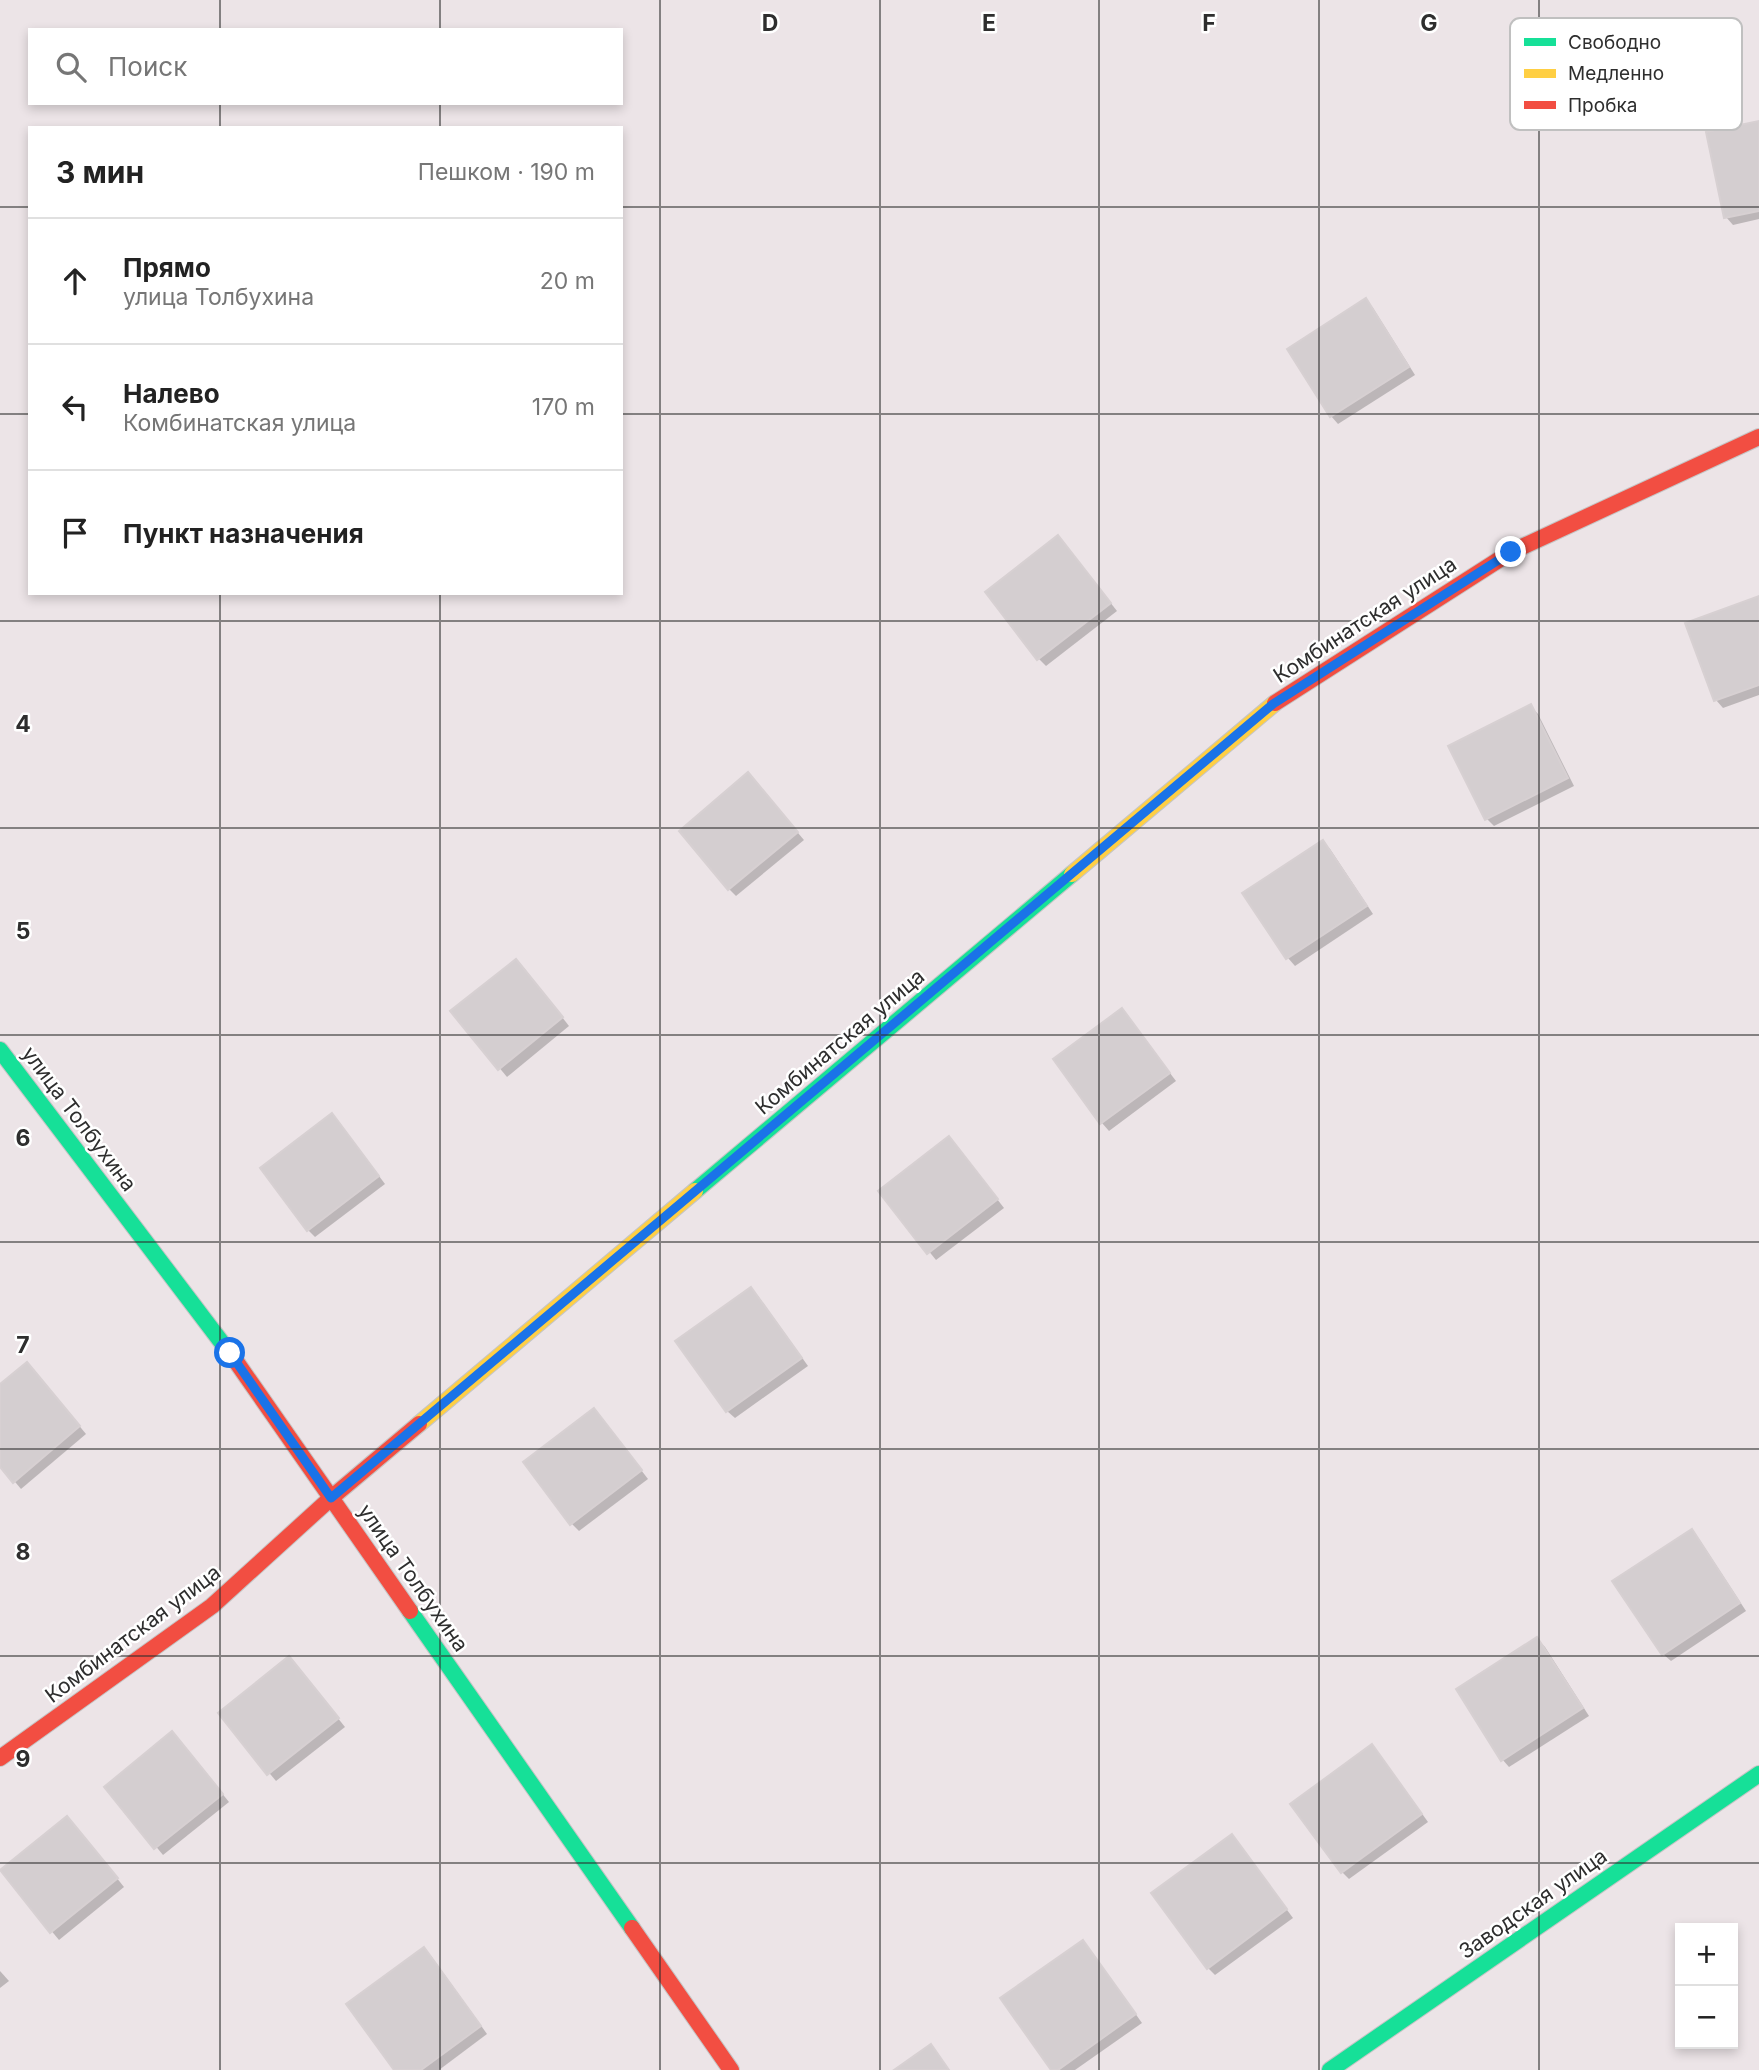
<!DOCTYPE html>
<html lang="ru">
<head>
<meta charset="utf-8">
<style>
  :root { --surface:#fff; --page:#f6f6f6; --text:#222; --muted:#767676; --line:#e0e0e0 }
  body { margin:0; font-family:Inter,sans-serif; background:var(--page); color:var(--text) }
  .controls { position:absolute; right:21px; bottom:21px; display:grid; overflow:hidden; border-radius:0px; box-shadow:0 4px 10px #0003 }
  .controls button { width:63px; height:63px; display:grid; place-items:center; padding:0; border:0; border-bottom:2px solid var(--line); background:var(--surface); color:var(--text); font:35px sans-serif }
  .stop { position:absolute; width:21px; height:21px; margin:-16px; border:5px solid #1a73e8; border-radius:50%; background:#fff }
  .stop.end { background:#1a73e8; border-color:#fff; box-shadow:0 2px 7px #0008 }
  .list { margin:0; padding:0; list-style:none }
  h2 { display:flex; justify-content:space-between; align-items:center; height:91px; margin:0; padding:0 28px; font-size:30px }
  h2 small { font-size:23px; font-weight:400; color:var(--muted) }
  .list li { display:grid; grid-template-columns:46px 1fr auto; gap:21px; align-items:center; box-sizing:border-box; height:126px; padding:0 28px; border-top:2px solid var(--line) }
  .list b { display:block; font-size:26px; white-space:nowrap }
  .list p { margin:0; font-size:23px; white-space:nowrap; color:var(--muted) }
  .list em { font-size:23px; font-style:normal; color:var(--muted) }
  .icon { flex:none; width:38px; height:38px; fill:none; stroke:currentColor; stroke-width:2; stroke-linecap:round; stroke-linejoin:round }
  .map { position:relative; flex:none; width:1759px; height:2070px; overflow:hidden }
  .search { position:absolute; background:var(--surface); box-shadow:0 4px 10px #0003; left:28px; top:28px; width:595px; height:77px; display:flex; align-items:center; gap:18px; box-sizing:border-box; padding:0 24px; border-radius:0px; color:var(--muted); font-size:26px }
  .panel { position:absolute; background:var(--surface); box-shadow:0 4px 10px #0003; left:28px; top:126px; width:595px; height:469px; border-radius:0px }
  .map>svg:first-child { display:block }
  .shadow { fill:#0003 }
  .building { fill:#d4ced0; stroke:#d7d0d2; stroke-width:2 }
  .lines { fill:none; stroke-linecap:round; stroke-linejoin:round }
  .fast-casing { stroke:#c5c5c5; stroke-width:18 }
  .slow-casing { stroke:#c5c5c5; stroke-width:18 }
  .jam-casing { stroke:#c5c5c5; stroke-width:18 }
  .fast { stroke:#16e098; stroke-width:16 }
  .slow { stroke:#ffcf43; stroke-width:16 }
  .jam { stroke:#f24e42; stroke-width:16 }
  .route { stroke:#1a73e8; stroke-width:9 }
  .grid { fill:none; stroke:#2e2e2e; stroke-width:2; stroke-opacity:0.55 }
  .labels { text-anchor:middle; stroke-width:5; stroke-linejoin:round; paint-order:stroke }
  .street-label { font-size:21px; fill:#2e2e2e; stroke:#fff }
  .key { fill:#fff; stroke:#c0c0c0; stroke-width:2 }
  .key-label { font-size:19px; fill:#2e2e2e }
  .grid-label { font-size:23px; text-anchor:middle; font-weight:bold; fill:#2e2e2e; stroke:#fff; stroke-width:5; stroke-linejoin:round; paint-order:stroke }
</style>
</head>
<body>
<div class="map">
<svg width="1759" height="2070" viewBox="0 0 1759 2070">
  <rect width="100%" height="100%" fill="#ece4e7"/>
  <g class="shadow">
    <path d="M 1759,123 L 1759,219 L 1733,225 L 1726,217 Z"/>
    <path d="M 1366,300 L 1373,308 L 1415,375 L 1338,424 L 1331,416 L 1289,349 Z"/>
    <path d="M 1065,545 L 1117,611 L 1046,666 L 1039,659 Z"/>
    <path d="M 1759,598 L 1759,695 L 1723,708 L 1716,700 Z"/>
    <path d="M 1530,706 L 1538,714 L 1574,786 L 1494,826 L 1487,819 Z"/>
    <path d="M 755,782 L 804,840 L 736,896 L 729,889 Z"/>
    <path d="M 1323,842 L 1330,849 L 1373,914 L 1295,966 L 1288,958 L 1245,893 Z"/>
    <path d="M 524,968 L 569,1026 L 507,1077 L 453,1012 Z"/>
    <path d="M 1122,1010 L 1176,1081 L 1109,1131 L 1102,1123 L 1055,1059 Z"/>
    <path d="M 339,1123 L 385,1184 L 315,1237 L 308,1230 Z"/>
    <path d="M 956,1146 L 1004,1208 L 936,1260 L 880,1191 Z"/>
    <path d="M 751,1289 L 758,1296 L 808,1366 L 735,1418 L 727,1411 Z"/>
    <path d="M 34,1371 L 86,1434 L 21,1489 L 0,1464 L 0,1386 Z"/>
    <path d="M 601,1418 L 648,1479 L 579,1531 L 571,1523 Z"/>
    <path d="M 1692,1532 L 1699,1539 L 1746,1611 L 1671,1661 L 1663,1654 Z"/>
    <path d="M 1537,1639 L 1545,1647 L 1589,1716 L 1509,1767 L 1502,1759 Z"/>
    <path d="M 296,1666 L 345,1727 L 276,1781 L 220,1714 Z"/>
    <path d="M 179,1740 L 229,1802 L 163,1855 L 107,1787 Z"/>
    <path d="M 1379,1754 L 1428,1822 L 1349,1879 L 1342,1872 Z"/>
    <path d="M 75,1826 L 124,1887 L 59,1940 L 2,1871 Z"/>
    <path d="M 1232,1836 L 1293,1918 L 1215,1975 L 1208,1968 Z"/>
    <path d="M 1083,1942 L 1090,1950 L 1142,2023 L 1075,2070 L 1053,2070 Z"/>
    <path d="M 424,1949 L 431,1956 L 487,2034 L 439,2070 L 396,2070 Z"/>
    <path d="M 0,1971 L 9,1981 L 0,1988 Z"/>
  </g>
  <g class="building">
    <path d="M 1759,121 L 1759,211 L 1724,218 L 1706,132 Z"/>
    <path d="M 1366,298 L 1409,367 L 1330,417 L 1287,349 Z"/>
    <path d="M 1058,535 L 1111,603 L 1037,660 L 985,592 Z"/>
    <path d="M 1759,596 L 1759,685 L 1714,701 L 1685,623 Z"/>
    <path d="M 1531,704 L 1568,778 L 1485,820 L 1448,746 Z"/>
    <path d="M 748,772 L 798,832 L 728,890 L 679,831 Z"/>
    <path d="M 1323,840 L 1367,906 L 1286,959 L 1242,893 Z"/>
    <path d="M 516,959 L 563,1017 L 498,1070 L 450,1011 Z"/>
    <path d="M 1122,1008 L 1170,1073 L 1100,1124 L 1053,1059 Z"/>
    <path d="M 332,1113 L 379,1176 L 307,1231 L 260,1168 Z"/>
    <path d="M 949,1136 L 998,1199 L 927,1254 L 878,1191 Z"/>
    <path d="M 751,1287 L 802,1358 L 726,1412 L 675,1341 Z"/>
    <path d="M 27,1362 L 80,1426 L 13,1483 L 0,1467 L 0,1384 Z"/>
    <path d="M 594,1408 L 642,1470 L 570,1525 L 523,1462 Z"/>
    <path d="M 1692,1529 L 1740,1603 L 1662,1655 L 1612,1581 Z"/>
    <path d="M 1537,1637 L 1583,1708 L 1501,1761 L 1456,1689 Z"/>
    <path d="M 289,1656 L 339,1718 L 267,1775 L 218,1713 Z"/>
    <path d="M 172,1731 L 223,1794 L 154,1849 L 104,1787 Z"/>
    <path d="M 1372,1744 L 1422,1814 L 1341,1873 L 1290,1804 Z"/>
    <path d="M 67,1816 L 118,1878 L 50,1933 L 0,1870 Z"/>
    <path d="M 1232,1834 L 1287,1909 L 1207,1969 L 1151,1893 Z"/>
    <path d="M 1083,1940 L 1136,2014 L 1058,2070 L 1051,2070 L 1000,1998 Z"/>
    <path d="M 424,1947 L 481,2026 L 421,2070 L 394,2070 L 346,2004 Z"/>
    <path d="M 931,2044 L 949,2070 L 894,2070 Z"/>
  </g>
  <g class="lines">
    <defs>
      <g id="fast">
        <path d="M 0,1050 L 235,1360"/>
        <path d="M 695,1191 L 1072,874"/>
        <path d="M 410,1611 L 632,1928"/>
        <path d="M 1330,2070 L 1759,1774"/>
      </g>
      <g id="slow">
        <path d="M 1072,874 L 1275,703"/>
        <path d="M 419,1424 L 695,1191"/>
      </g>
      <g id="jam">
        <path d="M 1275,703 L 1511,552 L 1759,437"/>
        <path d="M 235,1360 L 410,1611"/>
        <path d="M 0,1758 L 212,1606 L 331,1498 L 419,1424"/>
        <path d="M 632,1928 L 731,2070"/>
      </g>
    </defs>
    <use href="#fast" class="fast-casing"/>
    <use href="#slow" class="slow-casing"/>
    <use href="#jam" class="jam-casing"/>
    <use href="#fast" class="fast"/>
    <use href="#slow" class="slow"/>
    <use href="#jam" class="jam"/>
  </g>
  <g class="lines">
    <path class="route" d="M 230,1353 L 331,1498 L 1273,704 L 1511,552"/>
  </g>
  <path class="grid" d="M 220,0 L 220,30M 440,0 L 440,30M 660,0 L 660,2070M 880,0 L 880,2070M 1099,0 L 1099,2070M 1319,0 L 1319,2070M 1539,0 L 1539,2070M 220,103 L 220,128M 440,103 L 440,128M 0,207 L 30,207M 621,207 L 1759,207M 0,414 L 30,414M 621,414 L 1759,414M 220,593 L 220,2070M 440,593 L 440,2070M 0,621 L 1759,621M 0,828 L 1759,828M 0,1035 L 1759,1035M 0,1242 L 1759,1242M 0,1449 L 1759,1449M 0,1656 L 1759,1656M 0,1863 L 1759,1863"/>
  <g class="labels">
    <g class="street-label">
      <text transform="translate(1365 620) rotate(-33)" y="7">Комбинатская улица</text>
      <text transform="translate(840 1042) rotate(-40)" y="7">Комбинатская улица</text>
      <text transform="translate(79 1119) rotate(53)" y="7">улица Толбухина</text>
      <text transform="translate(413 1578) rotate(55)" y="7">улица Толбухина</text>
      <text transform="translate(133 1634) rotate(-37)" y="7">Комбинатская улица</text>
      <text transform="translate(1533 1904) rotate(-35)" y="7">Заводская улица</text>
    </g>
  </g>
  <rect x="1510" y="18" width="232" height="112" rx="10" class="key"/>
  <rect x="1524" y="38" width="32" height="8" fill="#16e098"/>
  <rect x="1524" y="69" width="32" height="9" fill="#ffcf43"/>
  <rect x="1524" y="101" width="32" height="8" fill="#f24e42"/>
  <g class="key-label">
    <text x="1568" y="49">Свободно</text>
    <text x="1568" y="80">Медленно</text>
    <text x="1568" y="112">Пробка</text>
  </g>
  <g class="grid-label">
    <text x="770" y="31">D</text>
    <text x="989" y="31">E</text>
    <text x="1209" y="31">F</text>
    <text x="1429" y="31">G</text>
    <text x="23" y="732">4</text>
    <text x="23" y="939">5</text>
    <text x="23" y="1146">6</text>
    <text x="23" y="1353">7</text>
    <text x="23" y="1560">8</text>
    <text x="23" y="1767">9</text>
  </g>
</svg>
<div class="controls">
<button>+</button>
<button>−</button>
</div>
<div class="stop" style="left:230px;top:1353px"></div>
<div class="stop end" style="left:1511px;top:552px"></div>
<div class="search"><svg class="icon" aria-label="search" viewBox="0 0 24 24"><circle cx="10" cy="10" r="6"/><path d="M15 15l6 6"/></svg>Поиск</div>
<section class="panel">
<h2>3 мин<small>Пешком · 190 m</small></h2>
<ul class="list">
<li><svg class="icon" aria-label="ahead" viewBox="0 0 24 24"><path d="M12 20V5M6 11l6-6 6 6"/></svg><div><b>Прямо</b><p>улица Толбухина</p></div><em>20 m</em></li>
<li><svg class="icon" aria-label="left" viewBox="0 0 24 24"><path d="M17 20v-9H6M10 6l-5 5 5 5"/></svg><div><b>Налево</b><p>Комбинатская улица</p></div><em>170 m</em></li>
<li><svg class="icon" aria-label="arrive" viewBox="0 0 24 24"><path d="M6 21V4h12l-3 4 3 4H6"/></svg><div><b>Пункт назначения</b></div></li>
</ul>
</section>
</div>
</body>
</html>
